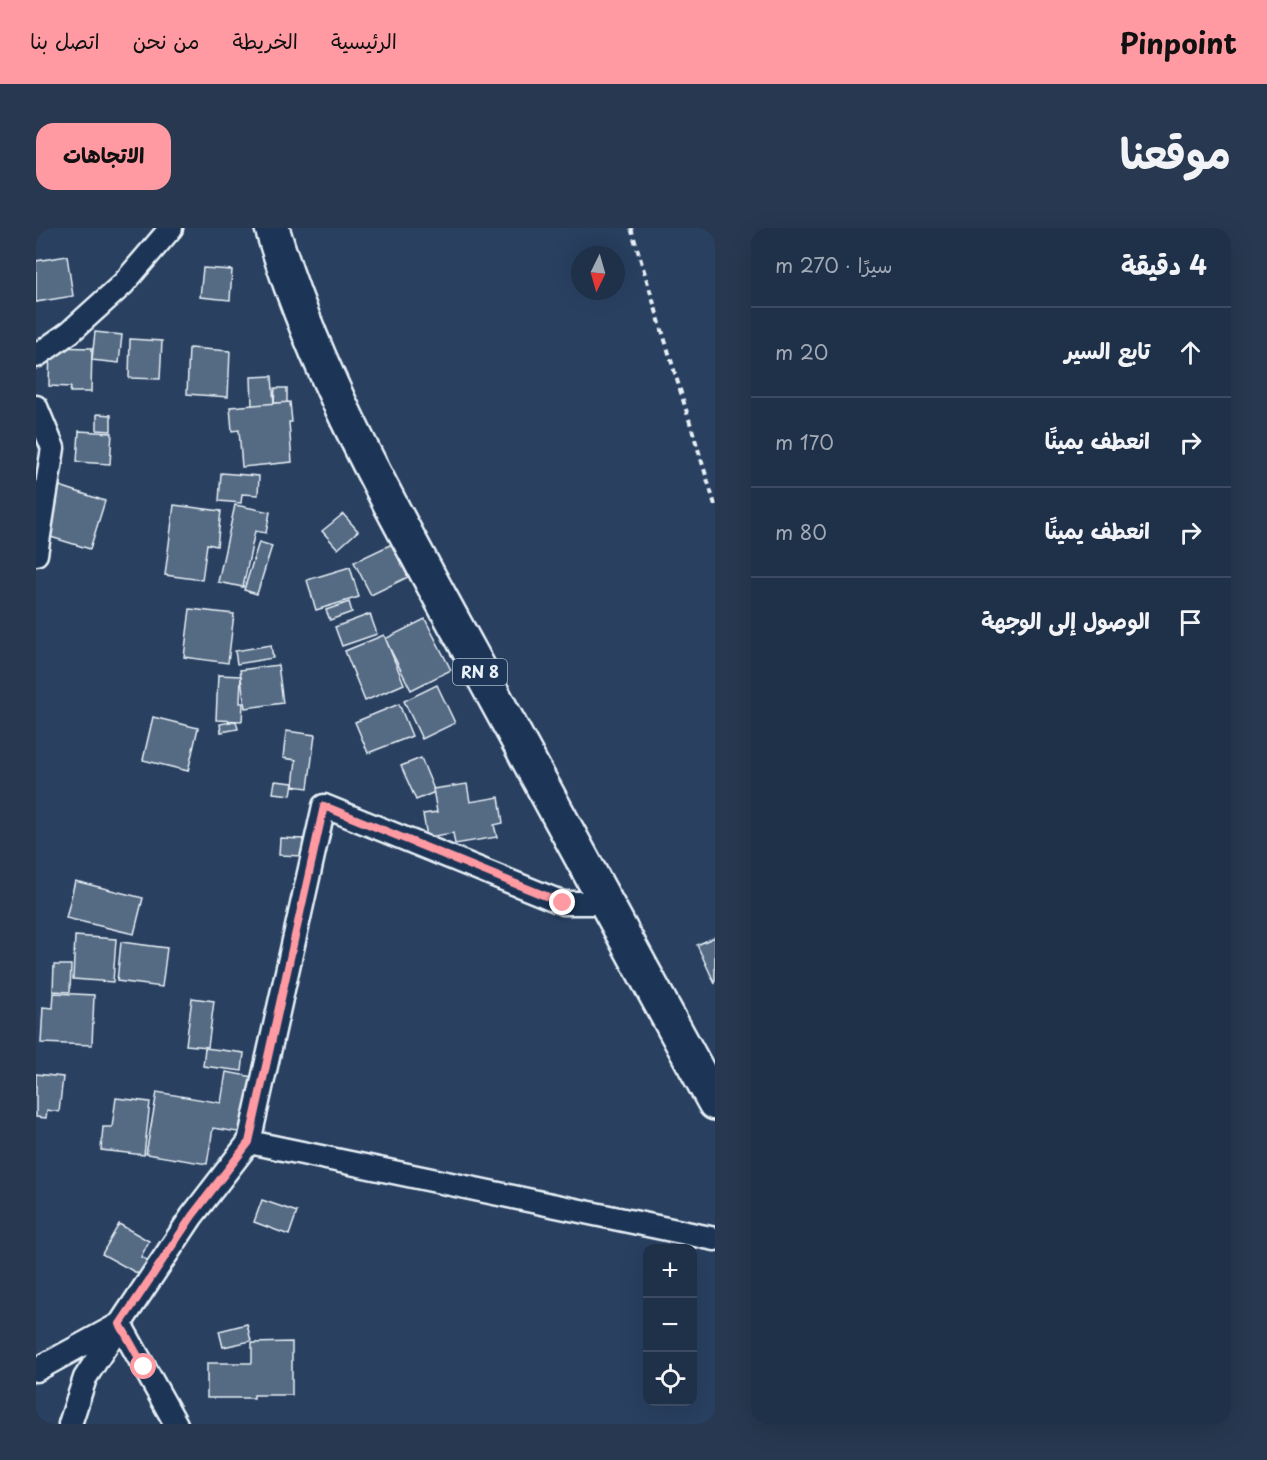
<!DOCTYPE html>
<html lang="ar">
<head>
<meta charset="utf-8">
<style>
  :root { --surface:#1f3049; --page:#273850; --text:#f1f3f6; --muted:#a1a9b4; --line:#3c4b61; --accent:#ff9aa2 }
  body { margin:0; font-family:"Playpen Sans","Playpen Sans Arabic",sans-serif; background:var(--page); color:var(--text); direction:rtl }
  .controls { position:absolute; right:18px; bottom:18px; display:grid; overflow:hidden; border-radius:12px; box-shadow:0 6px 24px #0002 }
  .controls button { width:54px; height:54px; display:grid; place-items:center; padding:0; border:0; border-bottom:2px solid var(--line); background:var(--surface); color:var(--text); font:30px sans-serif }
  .compass { position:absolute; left:535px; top:18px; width:54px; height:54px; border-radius:50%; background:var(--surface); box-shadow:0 6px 24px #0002; rotate:185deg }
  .stop { position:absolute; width:18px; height:18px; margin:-14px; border:4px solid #ff9aa2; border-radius:50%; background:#fff }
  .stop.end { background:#ff9aa2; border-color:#fff; box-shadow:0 2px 6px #0008 }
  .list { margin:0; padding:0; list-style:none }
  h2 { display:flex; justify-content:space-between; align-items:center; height:78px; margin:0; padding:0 24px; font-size:26px }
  h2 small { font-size:20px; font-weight:400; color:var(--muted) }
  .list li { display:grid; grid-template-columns:39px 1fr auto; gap:18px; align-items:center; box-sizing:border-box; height:90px; padding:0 24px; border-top:2px solid var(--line) }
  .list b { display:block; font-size:22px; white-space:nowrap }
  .list em { font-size:20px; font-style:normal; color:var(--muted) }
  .icon { flex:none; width:33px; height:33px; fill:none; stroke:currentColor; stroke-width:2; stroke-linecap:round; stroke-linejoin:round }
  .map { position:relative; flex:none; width:679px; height:1196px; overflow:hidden; direction:ltr; border-radius:18px }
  header { display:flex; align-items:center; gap:36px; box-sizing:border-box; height:84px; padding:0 30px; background:var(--accent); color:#111 }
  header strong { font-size:28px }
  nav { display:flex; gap:33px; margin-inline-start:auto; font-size:21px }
  .intro { display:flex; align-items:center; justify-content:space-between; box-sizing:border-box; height:144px; padding:0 36px }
  h1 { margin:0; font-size:42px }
  .button { padding:15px 27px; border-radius:18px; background:var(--accent); color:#111; font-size:21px; font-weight:700 }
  main { display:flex; gap:36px; padding:0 36px }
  aside { flex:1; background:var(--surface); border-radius:18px; box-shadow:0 6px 24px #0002 }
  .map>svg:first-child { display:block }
  .building { fill:#556a83; stroke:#e8f1f8; stroke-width:1.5 }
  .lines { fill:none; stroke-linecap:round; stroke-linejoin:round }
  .street-casing { stroke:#e8f1f8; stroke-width:27 }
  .primary-casing { stroke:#e8f1f8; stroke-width:38 }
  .path { stroke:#e8f1f8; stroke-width:4; stroke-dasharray:6 4.5; stroke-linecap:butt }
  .street { stroke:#1d3557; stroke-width:22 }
  .primary { stroke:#1d3557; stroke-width:33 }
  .route { stroke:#ff9aa2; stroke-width:8 }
  .labels { text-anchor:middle; stroke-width:5; stroke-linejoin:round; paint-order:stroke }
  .shield { fill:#1d3557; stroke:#abb9c8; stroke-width:1.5 }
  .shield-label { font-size:16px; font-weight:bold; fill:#e8f1f8 }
</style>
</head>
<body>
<header>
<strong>Pinpoint</strong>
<nav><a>الرئيسية</a><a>الخريطة</a><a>من نحن</a><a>اتصل بنا</a></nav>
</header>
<div class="intro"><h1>موقعنا</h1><a class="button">الاتجاهات</a></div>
<main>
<aside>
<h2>4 دقيقة<small>سيرًا · 270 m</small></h2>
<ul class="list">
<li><svg class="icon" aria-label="ahead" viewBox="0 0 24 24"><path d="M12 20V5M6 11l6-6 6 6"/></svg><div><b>تابع السير</b></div><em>20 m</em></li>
<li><svg class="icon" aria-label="right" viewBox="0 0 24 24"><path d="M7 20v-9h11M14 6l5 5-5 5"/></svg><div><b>انعطف يمينًا</b></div><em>170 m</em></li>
<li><svg class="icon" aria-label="right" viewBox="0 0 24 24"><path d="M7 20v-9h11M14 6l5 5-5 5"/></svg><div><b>انعطف يمينًا</b></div><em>80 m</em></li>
<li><svg class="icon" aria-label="arrive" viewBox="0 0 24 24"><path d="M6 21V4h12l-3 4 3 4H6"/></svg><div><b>الوصول إلى الوجهة</b></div></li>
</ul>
</aside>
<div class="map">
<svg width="679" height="1196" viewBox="0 0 679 1196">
  <rect width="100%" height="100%" fill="#294061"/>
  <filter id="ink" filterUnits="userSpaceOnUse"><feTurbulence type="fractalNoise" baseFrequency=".0167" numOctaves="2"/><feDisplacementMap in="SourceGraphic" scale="12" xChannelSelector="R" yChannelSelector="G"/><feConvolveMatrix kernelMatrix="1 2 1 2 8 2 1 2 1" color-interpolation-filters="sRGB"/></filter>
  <g filter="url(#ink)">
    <g class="building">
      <path d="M 31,28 L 37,68 L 0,74 L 0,33 Z"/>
      <path d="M 167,40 L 196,42 L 194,72 L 164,69 Z"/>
      <path d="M 59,104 L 86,107 L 83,135 L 56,132 Z"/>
      <path d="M 94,111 L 126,113 L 124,151 L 93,150 Z"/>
      <path d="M 14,119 L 56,120 L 55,164 L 34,164 L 35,159 L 13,158 Z"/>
      <path d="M 153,120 L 194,123 L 192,169 L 151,166 Z"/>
      <path d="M 236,148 L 238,177 L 216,178 L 215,149 Z"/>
      <path d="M 239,160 L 251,160 L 251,175 L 238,175 Z"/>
      <path d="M 254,174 L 256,194 L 253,194 L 256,234 L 206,239 L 203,202 L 196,203 L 194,179 Z"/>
      <path d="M 61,186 L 75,187 L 75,203 L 61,202 Z"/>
      <path d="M 43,203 L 76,205 L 74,236 L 41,234 Z"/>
      <path d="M 185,245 L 223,248 L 222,267 L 206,266 L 205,275 L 183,273 Z"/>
      <path d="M 24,258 L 69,273 L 54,321 L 8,307 Z"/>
      <path d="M 138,277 L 185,283 L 181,318 L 171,316 L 166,352 L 129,347 Z"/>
      <path d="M 199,277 L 234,284 L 230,305 L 219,303 L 207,359 L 182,354 Z"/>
      <path d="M 307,286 L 322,303 L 302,321 L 286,303 Z"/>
      <path d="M 223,314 L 236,318 L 221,366 L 208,362 Z"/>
      <path d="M 356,316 L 372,349 L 335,367 L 318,334 Z"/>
      <path d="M 314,339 L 323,369 L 280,382 L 271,352 Z"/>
      <path d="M 313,374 L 316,384 L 294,392 L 290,382 Z"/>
      <path d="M 154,381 L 198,386 L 192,435 L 148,429 Z"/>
      <path d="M 334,386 L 341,406 L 306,418 L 299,399 Z"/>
      <path d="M 389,391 L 415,442 L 375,462 L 349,411 Z"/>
      <path d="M 348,407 L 368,456 L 329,473 L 309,423 Z"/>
      <path d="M 235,417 L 237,430 L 201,436 L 199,423 Z"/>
      <path d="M 242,437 L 247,475 L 209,480 L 204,442 Z"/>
      <path d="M 182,447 L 205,448 L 204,475 L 207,475 L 206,493 L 180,492 Z"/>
      <path d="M 401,457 L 419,495 L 386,511 L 368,473 Z"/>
      <path d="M 363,476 L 376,508 L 332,525 L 319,494 Z"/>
      <path d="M 117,489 L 162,500 L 152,543 L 107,532 Z"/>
      <path d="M 200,493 L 202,501 L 185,504 L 184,496 Z"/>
      <path d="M 250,503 L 279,507 L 272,560 L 257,558 L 260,532 L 247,530 Z"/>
      <path d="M 385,530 L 399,564 L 380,572 L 365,538 Z"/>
      <path d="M 239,553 L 257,555 L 255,567 L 237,565 Z"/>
      <path d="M 431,556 L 434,574 L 463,569 L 467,595 L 458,597 L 461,609 L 419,616 L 417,605 L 391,609 L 387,586 L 401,584 L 397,561 Z"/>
      <path d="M 244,610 L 267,611 L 267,628 L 243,627 Z"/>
      <path d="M 39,653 L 107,670 L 98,706 L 30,690 Z"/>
      <path d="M 39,708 L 80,711 L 77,754 L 37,751 Z"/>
      <path d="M 679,709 L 679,756 L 661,717 Z"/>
      <path d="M 85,714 L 131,720 L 126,759 L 81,753 Z"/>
      <path d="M 18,737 L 35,737 L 34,764 L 17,763 Z"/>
      <path d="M 18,765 L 58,767 L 56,817 L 5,815 L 7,779 L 17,780 Z"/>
      <path d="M 156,770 L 178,773 L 172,819 L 150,817 Z"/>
      <path d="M 169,820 L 208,825 L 206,843 L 167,838 Z"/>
      <path d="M 190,844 L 218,849 L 208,905 L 177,900 L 171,936 L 110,926 L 121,864 L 185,875 Z"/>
      <path d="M 0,846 L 27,849 L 23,884 L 11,882 L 10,890 L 0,889 Z"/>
      <path d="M 80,870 L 114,874 L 108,927 L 65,922 L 67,899 L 76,899 Z"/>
      <path d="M 226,972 L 261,984 L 253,1007 L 218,994 Z"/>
      <path d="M 83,996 L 113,1013 L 105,1029 L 113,1033 L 106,1048 L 66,1026 Z"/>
      <path d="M 211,1096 L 215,1113 L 187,1119 L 183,1103 Z"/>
      <path d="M 256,1114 L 256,1167 L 218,1167 L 218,1170 L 171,1170 L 171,1135 L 216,1135 L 216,1115 Z"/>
    </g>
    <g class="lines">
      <defs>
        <g id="street">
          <path d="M 0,128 L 34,104 L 87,56 L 135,0"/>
          <path d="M 0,179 L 17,220 L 0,326"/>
          <path d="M 213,914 L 679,1011"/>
          <path d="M 0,1142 L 84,1096 L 156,988 L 213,914 L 288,578 L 527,675 L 570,675"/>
          <path d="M 34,1196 L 49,1150 L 84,1096 L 140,1196"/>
        </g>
        <path id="primary" d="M 236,0 C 279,147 361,290 434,424 C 516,575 597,725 679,875"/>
      </defs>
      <use href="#street" class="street-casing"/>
      <use href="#primary" class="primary-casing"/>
      <path class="path" d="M 595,0 L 679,277"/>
      <use href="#street" class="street"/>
      <use href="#primary" class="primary"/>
    </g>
  </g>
  <g class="lines" filter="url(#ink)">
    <path class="route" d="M 108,1139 L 84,1096 L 156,988 L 213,914 L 288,578 L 527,675"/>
  </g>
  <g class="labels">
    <rect class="shield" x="417" y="431" width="54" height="26" rx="4.5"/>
    <g class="shield-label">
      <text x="444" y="450">RN 8</text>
    </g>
  </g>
</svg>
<div class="controls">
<button>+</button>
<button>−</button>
<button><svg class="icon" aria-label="locate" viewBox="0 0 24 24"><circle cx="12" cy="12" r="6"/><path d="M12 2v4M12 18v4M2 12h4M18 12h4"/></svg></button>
</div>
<svg class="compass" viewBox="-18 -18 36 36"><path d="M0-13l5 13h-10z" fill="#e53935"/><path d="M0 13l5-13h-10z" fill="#a1a9b4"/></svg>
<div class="stop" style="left:108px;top:1139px"></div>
<div class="stop end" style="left:527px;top:675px"></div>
</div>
</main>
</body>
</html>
